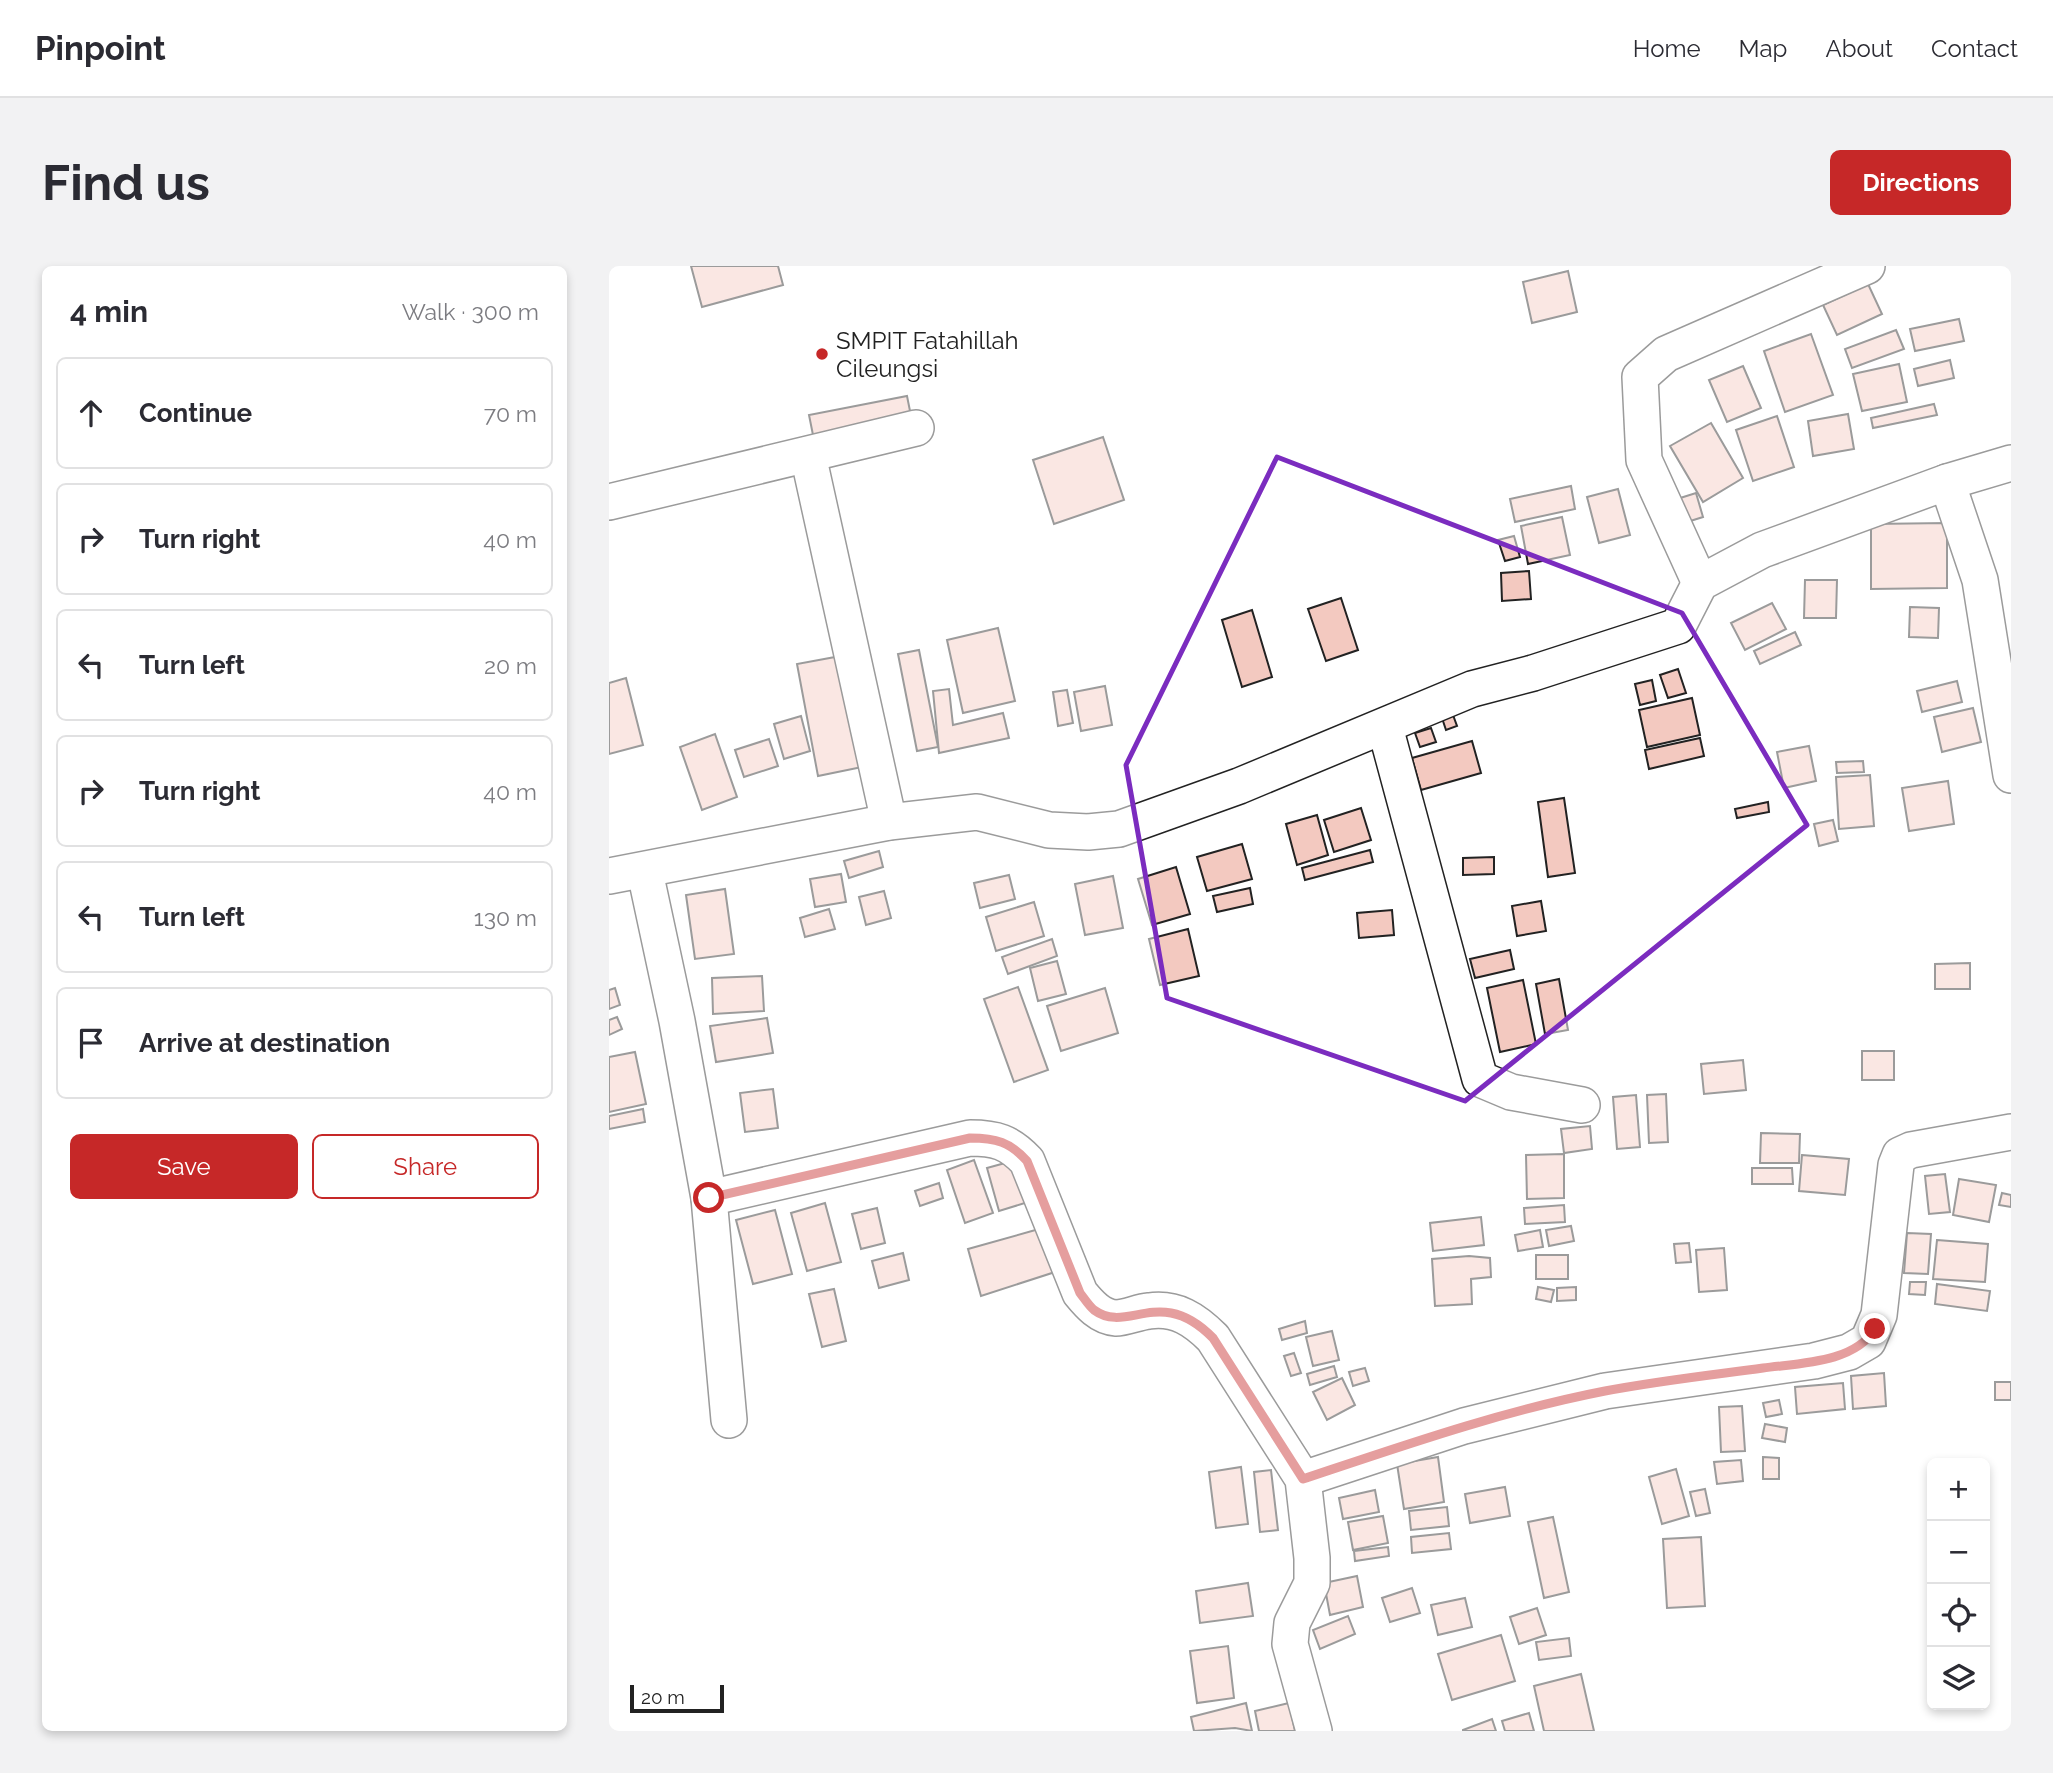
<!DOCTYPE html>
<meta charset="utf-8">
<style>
:root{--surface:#fff;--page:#f2f2f3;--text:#2b2b33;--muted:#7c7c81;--line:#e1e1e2;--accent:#c62828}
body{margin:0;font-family:Raleway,sans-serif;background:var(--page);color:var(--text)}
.controls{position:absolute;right:21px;bottom:21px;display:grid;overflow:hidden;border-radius:10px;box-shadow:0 4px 10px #0003}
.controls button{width:63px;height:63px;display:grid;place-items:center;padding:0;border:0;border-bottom:2px solid var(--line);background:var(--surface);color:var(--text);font:35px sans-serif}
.scale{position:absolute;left:21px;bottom:18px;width:94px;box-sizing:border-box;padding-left:7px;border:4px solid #222;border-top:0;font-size:19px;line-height:24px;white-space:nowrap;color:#222;-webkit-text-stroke:5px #fff;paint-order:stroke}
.stop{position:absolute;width:21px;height:21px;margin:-16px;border:5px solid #c62828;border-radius:50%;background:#fff}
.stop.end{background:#c62828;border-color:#fff;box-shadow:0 2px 7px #0008}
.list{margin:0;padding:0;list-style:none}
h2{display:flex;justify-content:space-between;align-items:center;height:91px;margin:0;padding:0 28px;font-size:30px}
h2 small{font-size:23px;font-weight:400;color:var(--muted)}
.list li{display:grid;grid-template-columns:46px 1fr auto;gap:21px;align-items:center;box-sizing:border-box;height:112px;margin:0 14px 14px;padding:0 14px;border:2px solid var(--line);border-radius:10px}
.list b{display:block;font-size:26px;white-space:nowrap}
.list em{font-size:23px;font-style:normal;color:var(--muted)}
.actions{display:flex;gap:14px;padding:21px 28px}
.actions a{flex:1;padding:16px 0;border:2px solid var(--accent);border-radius:10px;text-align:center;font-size:24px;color:var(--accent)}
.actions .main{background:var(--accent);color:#fff}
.icon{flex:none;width:38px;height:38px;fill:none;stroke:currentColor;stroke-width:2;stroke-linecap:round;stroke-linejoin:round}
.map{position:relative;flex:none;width:1402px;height:1465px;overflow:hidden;border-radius:10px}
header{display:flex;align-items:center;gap:42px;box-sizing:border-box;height:98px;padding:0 35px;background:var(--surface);border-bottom:2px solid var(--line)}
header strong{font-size:33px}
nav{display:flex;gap:38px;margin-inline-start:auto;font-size:24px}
.intro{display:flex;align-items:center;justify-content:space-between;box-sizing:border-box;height:168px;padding:0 42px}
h1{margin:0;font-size:49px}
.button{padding:18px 32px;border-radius:10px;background:var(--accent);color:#fff;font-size:24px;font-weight:700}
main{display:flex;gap:42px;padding:0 42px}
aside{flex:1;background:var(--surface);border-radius:10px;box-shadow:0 4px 10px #0003}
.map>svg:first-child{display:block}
</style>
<header>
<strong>Pinpoint</strong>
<nav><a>Home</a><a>Map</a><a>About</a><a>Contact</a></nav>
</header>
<div class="intro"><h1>Find us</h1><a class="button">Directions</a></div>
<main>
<aside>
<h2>4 min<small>Walk · 300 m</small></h2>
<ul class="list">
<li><svg class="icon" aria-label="ahead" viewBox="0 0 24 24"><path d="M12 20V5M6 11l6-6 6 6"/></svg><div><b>Continue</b></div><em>70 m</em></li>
<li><svg class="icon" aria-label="right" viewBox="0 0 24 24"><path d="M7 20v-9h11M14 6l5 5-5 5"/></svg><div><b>Turn right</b></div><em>40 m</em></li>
<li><svg class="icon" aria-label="left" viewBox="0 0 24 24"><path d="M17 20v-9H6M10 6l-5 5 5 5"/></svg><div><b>Turn left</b></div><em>20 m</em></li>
<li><svg class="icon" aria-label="right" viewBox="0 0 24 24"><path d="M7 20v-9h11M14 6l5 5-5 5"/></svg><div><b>Turn right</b></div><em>40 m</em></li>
<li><svg class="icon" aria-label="left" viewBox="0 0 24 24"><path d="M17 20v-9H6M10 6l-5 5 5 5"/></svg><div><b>Turn left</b></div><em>130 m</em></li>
<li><svg class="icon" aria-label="arrive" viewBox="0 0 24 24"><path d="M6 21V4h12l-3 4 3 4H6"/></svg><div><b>Arrive at destination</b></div></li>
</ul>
<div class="actions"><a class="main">Save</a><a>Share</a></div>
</aside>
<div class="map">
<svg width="1402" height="1465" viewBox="0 0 1402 1465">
<rect width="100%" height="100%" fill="#fff"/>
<g fill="#f3c9c0" stroke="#222" stroke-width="2">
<path d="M82 0H169L174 19 93 41Z"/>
<path d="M959 5 968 46 923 57 914 16Z"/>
<path d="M1259 18 1273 48 1228 69 1214 39Z"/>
<path d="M1350 53 1355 75 1306 85 1301 63Z"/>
<path d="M1287 64 1295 83 1243 102 1236 83Z"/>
<path d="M1202 68 1224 129 1176 146 1155 85Z"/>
<path d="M1341 94 1345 112 1309 120 1305 103Z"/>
<path d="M1290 98 1298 136 1253 145 1244 108Z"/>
<path d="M1134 100 1152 142 1118 156 1100 114Z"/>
<path d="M298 130 304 160 206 179 200 149Z"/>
<path d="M1325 138 1328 149 1264 162 1262 152Z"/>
<path d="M1239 148 1245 183 1204 190 1199 155Z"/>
<path d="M1168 150 1185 201 1144 215 1127 164Z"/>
<path d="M1102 157 1134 212 1094 236 1061 180Z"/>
<path d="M494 171 515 234 445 258 424 194Z"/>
<path d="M962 220 966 243 906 256 901 233Z"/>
<path d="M1009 223 1021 269 990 277 978 231Z"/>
<path d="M1087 227 1094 251 1075 257 1068 233Z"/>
<path d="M953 251 961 289 919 298 912 260Z"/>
<path d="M1338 257V322L1262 323V258Z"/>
<path d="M905 270 911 291 896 295 889 274Z"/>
<path d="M920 305 922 333 893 335 892 307Z"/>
<path d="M1196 314H1228L1227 352H1195Z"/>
<path d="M732 332 749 384 717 395 699 343Z"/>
<path d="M1163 337 1177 363 1136 384 1122 357Z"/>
<path d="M1301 341 1330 342 1329 372 1300 371Z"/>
<path d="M643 344 663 411 633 421 613 354Z"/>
<path d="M389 362 406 435 354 447 338 374Z"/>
<path d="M1186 366 1192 379 1151 398 1145 385Z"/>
<path d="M310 384 329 481 308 485 289 388Z"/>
<path d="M237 389 258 500 209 510 188 398Z"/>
<path d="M1069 403 1077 427 1059 432 1051 409Z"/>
<path d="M17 412 34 479 0 488V417Z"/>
<path d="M1043 414 1047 435 1031 439 1026 418Z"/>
<path d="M1348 415 1353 436 1313 446 1308 425Z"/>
<path d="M496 420 503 459 472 465 465 426Z"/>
<path d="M340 423 344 459 394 447 400 472 330 487 324 425Z"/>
<path d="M458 424 464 457 449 460 444 426Z"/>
<path d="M1083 432 1091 469 1038 481 1030 444Z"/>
<path d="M1364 442 1372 476 1333 486 1325 451Z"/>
<path d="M844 449 848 460 837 464 833 452Z"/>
<path d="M192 450 201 485 175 493 165 458Z"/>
<path d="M822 462 827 476 811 481 806 467Z"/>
<path d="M106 468 128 531 93 544 71 481Z"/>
<path d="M1091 472 1095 490 1040 503 1036 484Z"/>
<path d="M160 473 169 500 135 511 126 484Z"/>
<path d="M863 475 872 507 812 524 803 492Z"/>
<path d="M1200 480 1207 515 1175 522 1168 486Z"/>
<path d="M1254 495 1255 506 1228 507 1227 496Z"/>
<path d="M1261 509 1265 560 1230 563 1227 511Z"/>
<path d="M1339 515 1345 558 1300 565 1293 522Z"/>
<path d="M955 532 966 607 939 611 929 536Z"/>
<path d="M1159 536 1160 546 1128 552 1126 543Z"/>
<path d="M752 542 762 574 725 586 715 554Z"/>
<path d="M708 549 719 589 688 599 677 558Z"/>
<path d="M1224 554 1229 575 1210 580 1205 558Z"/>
<path d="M633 578 643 613 598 625 588 591Z"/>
<path d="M761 584 764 596 696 614 693 602Z"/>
<path d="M270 585 274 601 240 612 235 595Z"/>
<path d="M885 591V608L854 609V592Z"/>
<path d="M567 601 581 648 543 659 529 613Z"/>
<path d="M232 608 237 636 206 641 201 613Z"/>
<path d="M400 609 406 633 371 642 365 617Z"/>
<path d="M504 610 514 662 476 669 466 618Z"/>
<path d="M641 622 644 638 608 646 604 630Z"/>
<path d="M116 623 125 688 86 693 77 629Z"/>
<path d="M275 625 282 652 257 659 250 631Z"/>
<path d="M932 635 937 665 908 670 903 640Z"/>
<path d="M425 636 435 670 387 685 377 651Z"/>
<path d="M220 643 226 663 196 671 191 652Z"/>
<path d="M783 644 785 669 750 672 748 647Z"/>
<path d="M579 663 590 710 551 719 540 673Z"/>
<path d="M443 673 448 690 399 708 393 691Z"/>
<path d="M901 684 905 703 866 712 861 693Z"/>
<path d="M448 695 457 728 429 735 421 702Z"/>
<path d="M1361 697V723H1326V698Z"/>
<path d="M153 710 155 745 104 748 103 712Z"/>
<path d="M950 713 959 764 936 768 927 718Z"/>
<path d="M914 714 927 778 891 786 878 722Z"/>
<path d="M409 721 439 804 405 816 375 733Z"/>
<path d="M6 722 11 739 0 743V724Z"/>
<path d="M496 722 509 767 452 785 438 740Z"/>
<path d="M8 751 13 763 0 769V754Z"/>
<path d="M158 752 164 787 107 796 101 760Z"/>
<rect x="1253" y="785" width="32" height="29"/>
<path d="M26 786 37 838 0 846V791Z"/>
<path d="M1134 794 1137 824 1095 828 1092 798Z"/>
<path d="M164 823 169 862 136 866 131 827Z"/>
<path d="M1057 828 1059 876 1040 877 1038 829Z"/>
<path d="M1027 829 1031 881 1008 883 1004 831Z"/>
<path d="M34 843 36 856 0 863V850Z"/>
<path d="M981 860 983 883 955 887 952 863Z"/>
<path d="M1152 867 1191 868 1190 897H1151Z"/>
<path d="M955 888V932L918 933 917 889Z"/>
<path d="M1193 889 1240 893 1236 929 1190 925Z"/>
<path d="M365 894 384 947 356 957 338 904Z"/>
<path d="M407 894 419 936 390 945 378 902Z"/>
<path d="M1143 902H1183L1184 918H1143Z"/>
<path d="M1336 908 1341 946 1320 948 1316 910Z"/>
<path d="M1350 913 1387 919 1380 956 1344 949Z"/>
<path d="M330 917 334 932 311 940 306 925Z"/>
<path d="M1393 927 1402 929V941L1390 939Z"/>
<path d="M216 937 232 996 198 1005 182 947Z"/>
<path d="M955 939 956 956 916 958 915 942Z"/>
<path d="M268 942 276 977 252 983 243 948Z"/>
<path d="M166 944 183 1008 144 1018 127 954Z"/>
<path d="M872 951 875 979 824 985 821 957Z"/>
<path d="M962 960 965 975 940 980 937 964Z"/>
<path d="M430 963 446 1006 372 1030 359 983Z"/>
<path d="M931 964 934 981 909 985 906 969Z"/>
<path d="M1298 967 1322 968 1319 1008 1295 1007Z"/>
<path d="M1328 974 1379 978 1376 1016 1324 1013Z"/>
<path d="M1080 977 1082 996 1067 997 1065 978Z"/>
<path d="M1115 982 1118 1024 1090 1026 1087 984Z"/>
<path d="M294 987 300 1014 270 1022 263 995Z"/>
<rect x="927" y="989" width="32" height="24"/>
<path d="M860 990 881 992 882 1011 862 1013 863 1038 826 1040 823 993Z"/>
<path d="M1301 1016H1317L1316 1029 1300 1028Z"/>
<path d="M1328 1018 1381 1025 1378 1045 1326 1038Z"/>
<path d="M929 1021 945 1024 942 1036 927 1033Z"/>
<path d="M967 1021V1034L948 1035V1022Z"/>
<path d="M225 1023 237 1075 213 1081 200 1028Z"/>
<path d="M696 1055 698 1067 673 1074 670 1063Z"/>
<path d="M723 1065 730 1094 704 1100 697 1071Z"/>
<path d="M685 1087 692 1107 682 1110 675 1090Z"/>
<path d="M725 1100 728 1111 701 1119 698 1108Z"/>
<path d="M756 1102 760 1115 744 1120 740 1106Z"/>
<path d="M1275 1107 1277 1140 1244 1143 1242 1110Z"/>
<path d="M733 1112 746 1139 718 1154 704 1126Z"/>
<rect x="1386" y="1116" width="16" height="18"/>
<path d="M1234 1117 1236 1143 1188 1148 1186 1121Z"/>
<path d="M1170 1134 1173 1148 1157 1151 1154 1137Z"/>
<path d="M1133 1140 1136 1185 1112 1186 1110 1141Z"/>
<path d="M1156 1158 1178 1162 1176 1176 1153 1172Z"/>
<path d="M829 1191 835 1236 795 1243 788 1198Z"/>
<path d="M1154 1191 1170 1192V1213H1154Z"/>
<path d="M1132 1194 1134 1215 1108 1218 1105 1196Z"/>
<path d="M632 1201 639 1258 607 1262 600 1206Z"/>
<path d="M1067 1203 1080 1250 1053 1258 1040 1211Z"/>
<path d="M662 1204 669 1264 651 1266 645 1206Z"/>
<path d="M896 1221 901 1250 861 1257 856 1228Z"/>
<path d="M1096 1223 1101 1247 1087 1250 1081 1226Z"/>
<path d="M766 1224 770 1246 734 1253 730 1232Z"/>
<path d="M838 1241 840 1260 802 1264 800 1245Z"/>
<path d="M774 1250 779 1277 744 1284 739 1256Z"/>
<path d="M944 1251 960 1326 935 1332 919 1256Z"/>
<path d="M840 1267 842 1283 803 1287 802 1271Z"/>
<path d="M1092 1271 1096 1340 1058 1342 1054 1273Z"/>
<path d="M779 1281 780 1290 746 1295 745 1285Z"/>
<path d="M748 1310 754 1341 721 1349 715 1317Z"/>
<path d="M639 1317 644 1350 591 1357 587 1325Z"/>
<path d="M803 1322 811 1347 781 1356 773 1332Z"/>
<path d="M856 1332 863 1361 829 1369 822 1339Z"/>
<path d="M928 1342 937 1369 910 1378 901 1351Z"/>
<path d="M739 1350 746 1368 711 1383 704 1364Z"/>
<path d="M892 1369 906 1415 843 1434 829 1388Z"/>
<path d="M960 1372 962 1390 930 1394 927 1376Z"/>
<path d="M619 1380 625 1432 588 1437 581 1385Z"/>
<path d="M972 1408 985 1465H935L925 1420Z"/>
<path d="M637 1437 643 1465 626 1462 585 1465 582 1451Z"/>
<path d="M680 1437 686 1465H650L646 1445Z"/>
<path d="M920 1447 925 1465H896L893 1455Z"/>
<path d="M883 1453 887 1465H854V1464Z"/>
</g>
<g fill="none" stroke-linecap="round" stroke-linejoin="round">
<defs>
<g id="minor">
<path d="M199 189 280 556"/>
<path d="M1338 216 1371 314 1402 509"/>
<path d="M0 236 307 162"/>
<path d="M1091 317 1035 194 1031 111 1057 88 1258 0"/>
<path d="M776 461 871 813 902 826 973 839"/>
<path d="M36 606 68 755 100 932 361 872C387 872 400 876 418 895L471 1027C480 1038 491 1051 507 1052 517 1052 529 1046 540 1045 567 1041 586 1054 604 1072L694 1213 703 1292V1317L683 1357 681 1378 705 1465"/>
<path d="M0 610 280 556 368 546 440 564 479 566 510 563 630 520 863 423 924 407 1069 360 1091 317 1153 284 1338 216 1402 197"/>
<path d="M100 932 120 1154"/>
<path d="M694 1213 855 1160 996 1125 1205 1095 1240 1086 1259 1075 1270 1049 1287 899 1291 889 1302 884 1402 866"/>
</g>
</defs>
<use href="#minor" stroke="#222" stroke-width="38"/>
<use href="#minor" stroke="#fff" stroke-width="35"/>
</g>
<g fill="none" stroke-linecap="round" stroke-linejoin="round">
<path stroke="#c62828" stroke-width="9" d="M100 932 361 872C387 872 401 876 418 895L471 1027C475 1032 480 1040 485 1044 519 1069 551 1018 604 1072L694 1213C793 1180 893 1145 996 1125 1048 1115 1102 1109 1154 1102 1191 1097 1245 1097 1266 1063"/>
</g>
<path d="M0 0H1402V1465H0ZM668 191 1073 347 1198 559 856 835 558 732 517 499Z" fill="#fff" fill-opacity=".55" fill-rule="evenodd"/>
<path fill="none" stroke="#7b2cbf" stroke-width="5" stroke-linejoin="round" d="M668 191 1073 347 1198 559 856 835 558 732 517 499Z"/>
<circle fill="#c62828" stroke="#fff" stroke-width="2.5" cx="213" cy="88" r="7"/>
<g text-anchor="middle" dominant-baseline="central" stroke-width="5" stroke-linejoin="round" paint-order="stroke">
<g font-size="24" fill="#222" stroke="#fff" text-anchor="start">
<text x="227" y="74">SMPIT Fatahillah<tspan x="227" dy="28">Cileungsi</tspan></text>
</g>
</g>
</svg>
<div class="controls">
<button>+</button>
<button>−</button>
<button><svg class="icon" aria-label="locate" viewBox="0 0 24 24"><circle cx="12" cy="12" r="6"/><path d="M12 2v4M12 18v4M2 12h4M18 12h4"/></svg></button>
<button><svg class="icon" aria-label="layers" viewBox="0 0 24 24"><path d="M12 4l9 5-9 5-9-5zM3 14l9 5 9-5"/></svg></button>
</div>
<div class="scale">20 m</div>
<div class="stop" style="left:100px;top:932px"></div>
<div class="stop end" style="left:1266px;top:1063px"></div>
</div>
</main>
